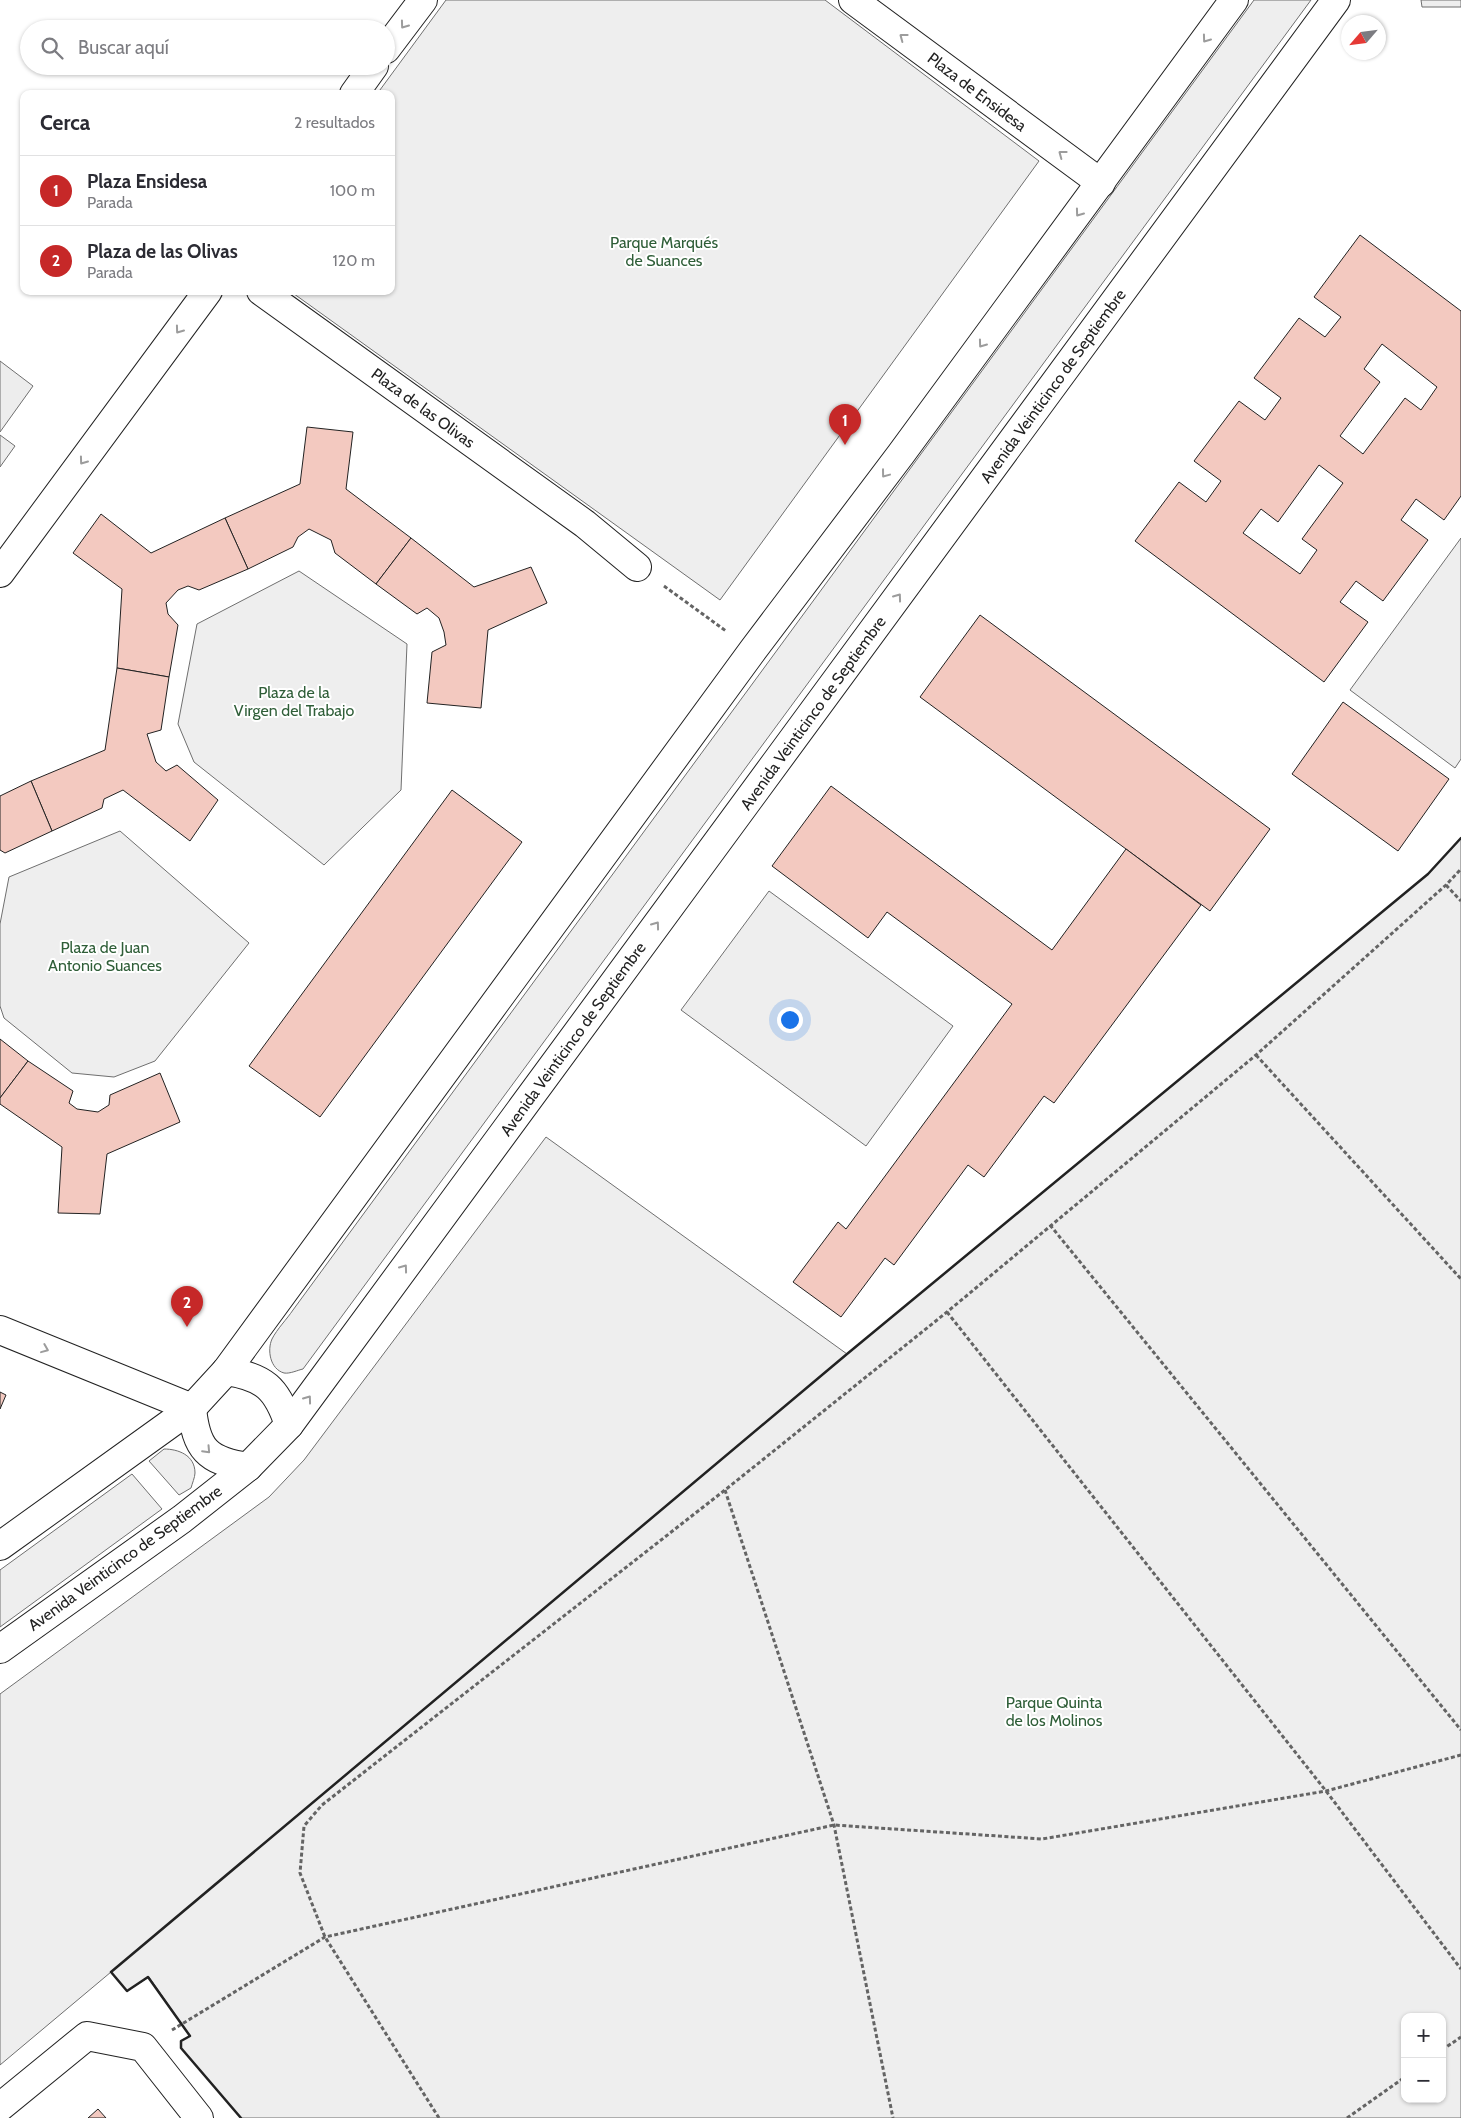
<!DOCTYPE html>
<html lang="es">
<meta charset="utf-8">
<style>
:root{--surface:#fff;--page:#f2f2f3;--text:#2b2b33;--muted:#7c7c81;--line:#e1e1e2;--accent:#c62828}
body{margin:0;font-family:Cabin,sans-serif;background:var(--page);color:var(--text)}
.controls{position:absolute;right:15px;bottom:15px;display:grid;overflow:hidden;border-radius:10px;box-shadow:0 1px 4px #0004}
.controls button{width:45px;height:45px;display:grid;place-items:center;padding:0;border:0;border-bottom:1px solid var(--line);background:var(--surface);color:var(--text);font:25px sans-serif}
.compass{position:absolute;left:1341px;top:15px;width:45px;height:45px;border-radius:50%;background:var(--surface);box-shadow:0 1px 4px #0004;rotate:242deg}
.you{position:absolute;left:789px;top:1019px;width:18px;height:18px;margin:-12px;border:4px solid #fff;border-radius:50%;background:#1a73e8;box-shadow:0 0 0 8px #1a73e833}
.badge{display:grid;place-items:center;width:32px;height:32px;border-radius:50%;background:var(--accent);color:#fff;font-size:16px;font-weight:700}
.pin{position:absolute;translate:-50% -41px;filter:drop-shadow(0 1px 2px #0008)}
.pin::after{content:'';position:absolute;top:26px;width:18px;height:15px;background:inherit;clip-path:polygon(0 0,100% 0,50% 100%)}
.list{margin:0;padding:0;list-style:none}
h2{display:flex;justify-content:space-between;align-items:center;height:65px;margin:0;padding:0 20px;font-size:21px}
h2 small{font-size:16px;font-weight:400;color:var(--muted)}
.list li{display:grid;grid-template-columns:32px 1fr auto;gap:15px;align-items:center;box-sizing:border-box;height:70px;padding:0 20px;border-top:1px solid var(--line)}
.list b{display:block;font-size:19px;white-space:nowrap}
.list p{margin:0;font-size:16px;white-space:nowrap;color:var(--muted)}
.list em{font-size:16px;font-style:normal;color:var(--muted)}
.icon{flex:none;width:28px;height:28px;fill:none;stroke:currentColor;stroke-width:2;stroke-linecap:round;stroke-linejoin:round}
.map{position:relative;flex:none;width:1461px;height:2118px;overflow:hidden}
.search{position:absolute;background:var(--surface);box-shadow:0 1px 4px #0004;left:20px;top:20px;width:375px;height:55px;display:flex;align-items:center;gap:12px;box-sizing:border-box;padding:0 18px;border-radius:28px;color:var(--muted);font-size:19px}
.panel{position:absolute;background:var(--surface);box-shadow:0 1px 4px #0004;left:20px;top:90px;width:375px;height:205px;border-radius:10px}
.map>svg:first-child{display:block}
</style>
<div class="map">
<svg width="1461" height="2118" viewBox="0 0 1461 2118">
<rect width="100%" height="100%" fill="#fff"/>
<g fill="#eee" stroke="#6f6f6f" fill-rule="evenodd">
<path d="M446 0H825L1039 161 720 600 290 291H391V94H377Z"/>
<path d="M1254 0H1311L303 1369C298 1370 290 1374 284 1373 270 1369 267 1350 272 1339 277 1329 287 1319 293 1310Z"/>
<path d="M1421 0H1461V7H1422Z"/>
<path d="M1461 538V759L1455 768 1350 690Z"/>
<path d="M299 571 407 644 401 790 324 865 194 762 178 724 197 624Z"/>
<path d="M120 831 249 943 155 1061 114 1077 72 1073 4 1018 0 1006V924L9 877Z"/>
<path d="M1461 838V2118H241L181 2048V2041L190 2036 149 1977 127 1991 111 1972 0 2065V1694L269 1497 304 1460 546 1137 847 1354 1428 874ZM1405 2017H1442V2099H1405Z"/>
<path d="M769 891 953 1026 866 1146 681 1010Z"/>
<path d="M164 1449C178 1449 195 1455 195 1473 195 1477 192 1484 191 1488L179 1495 149 1461Z"/>
<path d="M132 1474 162 1509 0 1627V1570Z"/>
</g>
<g fill="#ededed" stroke="#6f6f6f">
<path d="M0 361 33 386 0 432Z"/>
<path d="M0 435 15 446 0 467Z"/>
</g>
<g fill="#f3c9c0" stroke="#222" fill-rule="evenodd">
<path d="M1360 235 1461 311V496L1444 520 1416 499 1401 520 1428 540 1383 601 1356 581 1340 602 1368 622 1324 682 1135 541 1179 482 1206 502 1221 481 1194 461 1239 401 1265 420 1281 398 1254 378 1299 318 1325 337 1341 317 1314 297ZM1382 344 1437 387 1421 410 1405 398 1363 454 1340 436 1380 382 1364 369ZM1319 465 1343 483 1302 539 1317 550 1300 574 1243 533 1261 509 1278 522Z"/>
<path d="M307 427 353 432 346 489 411 538 376 584 335 553 331 540 309 529 298 537 293 547 248 569 225 518 300 484Z"/>
<path d="M101 514 151 553 225 518 248 569 199 590 188 586 178 590 166 603 168 614 178 625 169 677 117 668 122 589 73 553Z"/>
<path d="M411 538 474 587 531 567 547 603 488 630 481 708 427 703 432 652 446 645 444 632 439 618 427 608 417 614 376 584Z"/>
<path d="M980 615 1270 829 1210 911 920 697Z"/>
<path d="M117 668 169 677 161 730 147 734 156 762 166 771 177 765 218 800 190 841 123 790 104 799 102 808 52 831 31 781 105 750Z"/>
<path d="M1343 702 1449 779 1398 851 1292 774Z"/>
<path d="M31 781 52 831 5 853 0 850V796Z"/>
<path d="M831 786 1052 950 1126 849 1201 905 1054 1103 1044 1096 984 1177 968 1165 894 1265 885 1258 841 1317 793 1282 838 1222 846 1229 1012 1004 887 912 868 938 772 866Z"/>
<path d="M452 790 522 842 320 1117 249 1066Z"/>
<path d="M0 1039 28 1061 0 1098Z"/>
<path d="M28 1061 73 1091 69 1103 77 1109 98 1112 109 1105 110 1095 160 1073 180 1122 107 1154 100 1214 58 1213 62 1147 0 1104V1098Z"/>
<path d="M0 1392 6 1395 0 1409Z"/>
<path d="M98 2109 106 2118H88Z"/>
</g>
<g fill="none" stroke-linecap="round" stroke-linejoin="round">
<defs>
<g id="street">
<path d="M853 0 1101 183"/>
<path d="M386 49 423 0"/>
<path d="M354 94 374 66"/>
<path d="M261 291 585 524 637 567"/>
<path d="M0 573 208 291"/>
<path d="M0 1330 192 1408"/>
<path d="M0 2107 87 2036 143 2047 199 2118"/>
</g>
<g id="secondary">
<path d="M226 1371C264 1377 277 1388 289 1425"/>
<path d="M192 1408C196 1449 207 1461 248 1467"/>
<path d="M0 1546 192 1408 226 1371 753 650 901 454 1234 0"/>
<path d="M0 1649 182 1519 248 1467 289 1425 1336 0"/>
</g>
</defs>
<use href="#street" stroke="#222" stroke-width="30"/>
<use href="#secondary" stroke="#222" stroke-width="30"/>
<g stroke="#646464" stroke-width="3" stroke-dasharray="4 2.5" stroke-linecap="butt">
<path d="M664 586 726 631"/>
<path d="M1446 885 1461 901"/>
<path d="M1256 1055 1461 1279"/>
<path d="M1050 1225 1461 1730"/>
<path d="M947 1312 1326 1791 1461 1969"/>
<path d="M725 1490 834 1825 893 2118"/>
<path d="M172 2030 325 1937 834 1825 1042 1839 1326 1791 1461 1755"/>
<path d="M1442 2050 1461 2037"/>
<path d="M439 2118 325 1937 300 1873 304 1826 322 1805 725 1490 947 1312 1256 1055 1446 885 1461 869"/>
<path d="M1347 2118 1405 2077"/>
</g>
<use href="#street" stroke="#fff" stroke-width="28"/>
<use href="#secondary" stroke="#fff" stroke-width="28"/>
<path stroke="#222" stroke-width="2.5" d="M241 2118 181 2048V2041L190 2036 148 1977 127 1991 111 1972 847 1354 1428 874 1461 838"/>
</g>
<defs><path id="oneway-chevron" d="M-2-3.5L2.5 0L-2 3.5" fill="none" stroke-width="1.6" stroke-linecap="round" stroke-linejoin="round" transform="scale(1.25)"/></defs>
<g stroke="#9c9c9c">
<use href="#oneway-chevron" transform="translate(404 25) rotate(126)"/>
<use href="#oneway-chevron" transform="translate(903 37) rotate(-143)"/>
<use href="#oneway-chevron" transform="translate(1206 39) rotate(126)"/>
<use href="#oneway-chevron" transform="translate(1062 154) rotate(-143)"/>
<use href="#oneway-chevron" transform="translate(1079 213) rotate(126)"/>
<use href="#oneway-chevron" transform="translate(179 330) rotate(126)"/>
<use href="#oneway-chevron" transform="translate(982 344) rotate(126)"/>
<use href="#oneway-chevron" transform="translate(83 461) rotate(126)"/>
<use href="#oneway-chevron" transform="translate(885 474) rotate(127)"/>
<use href="#oneway-chevron" transform="translate(898 597) rotate(-54)"/>
<use href="#oneway-chevron" transform="translate(656 925) rotate(-54)"/>
<use href="#oneway-chevron" transform="translate(404 1268) rotate(-54)"/>
<use href="#oneway-chevron" transform="translate(45 1349) rotate(22)"/>
<use href="#oneway-chevron" transform="translate(308 1399) rotate(-54)"/>
<use href="#oneway-chevron" transform="translate(207 1450) rotate(47)"/>
</g>
<g text-anchor="middle" dominant-baseline="central" stroke-width="4" stroke-linejoin="round" paint-order="stroke">
<g font-size="16" fill="#222" stroke="#fff">
<text transform="translate(977 92) rotate(37)">Plaza de Ensidesa</text>
<text transform="translate(1053 386) rotate(-54)">Avenida Veinticinco de Septiembre</text>
<text transform="translate(423 408) rotate(36)">Plaza de las Olivas</text>
<text transform="translate(813 713) rotate(-54)">Avenida Veinticinco de Septiembre</text>
<text transform="translate(573 1039) rotate(-54)">Avenida Veinticinco de Septiembre</text>
<text transform="translate(125 1558) rotate(-36)">Avenida Veinticinco de Septiembre</text>
</g>
<g font-size="16" fill="#2f5e38" stroke="#fff">
<text x="664" y="242">Parque Marqués<tspan x="664" dy="18">de Suances</tspan></text>
<text x="294" y="692">Plaza de la<tspan x="294" dy="18">Virgen del Trabajo</tspan></text>
<text x="105" y="947">Plaza de Juan<tspan x="105" dy="18">Antonio Suances</tspan></text>
<text x="1054" y="1702">Parque Quinta<tspan x="1054" dy="18">de los Molinos</tspan></text>
</g>
</g>
</svg>
<div class="controls">
<button>+</button>
<button>−</button>
</div>
<svg class="compass" viewBox="-18 -18 36 36"><path d="M0-13l5 13h-10z" fill="#e53935"/><path d="M0 13l5-13h-10z" fill="#7c7c81"/></svg>
<div class="you"></div>
<div class="pin badge" style="left:845px;top:445px">1</div>
<div class="pin badge" style="left:187px;top:1327px">2</div>
<div class="search"><svg class="icon" aria-label="search" viewBox="0 0 24 24"><circle cx="10" cy="10" r="6"/><path d="M15 15l6 6"/></svg>Buscar aquí</div>
<section class="panel">
<h2>Cerca<small>2 resultados</small></h2>
<ul class="list">
<li><span class="badge">1</span><div><b>Plaza Ensidesa</b><p>Parada</p></div><em>100 m</em></li>
<li><span class="badge">2</span><div><b>Plaza de las Olivas</b><p>Parada</p></div><em>120 m</em></li>
</ul>
</section>
</div>
